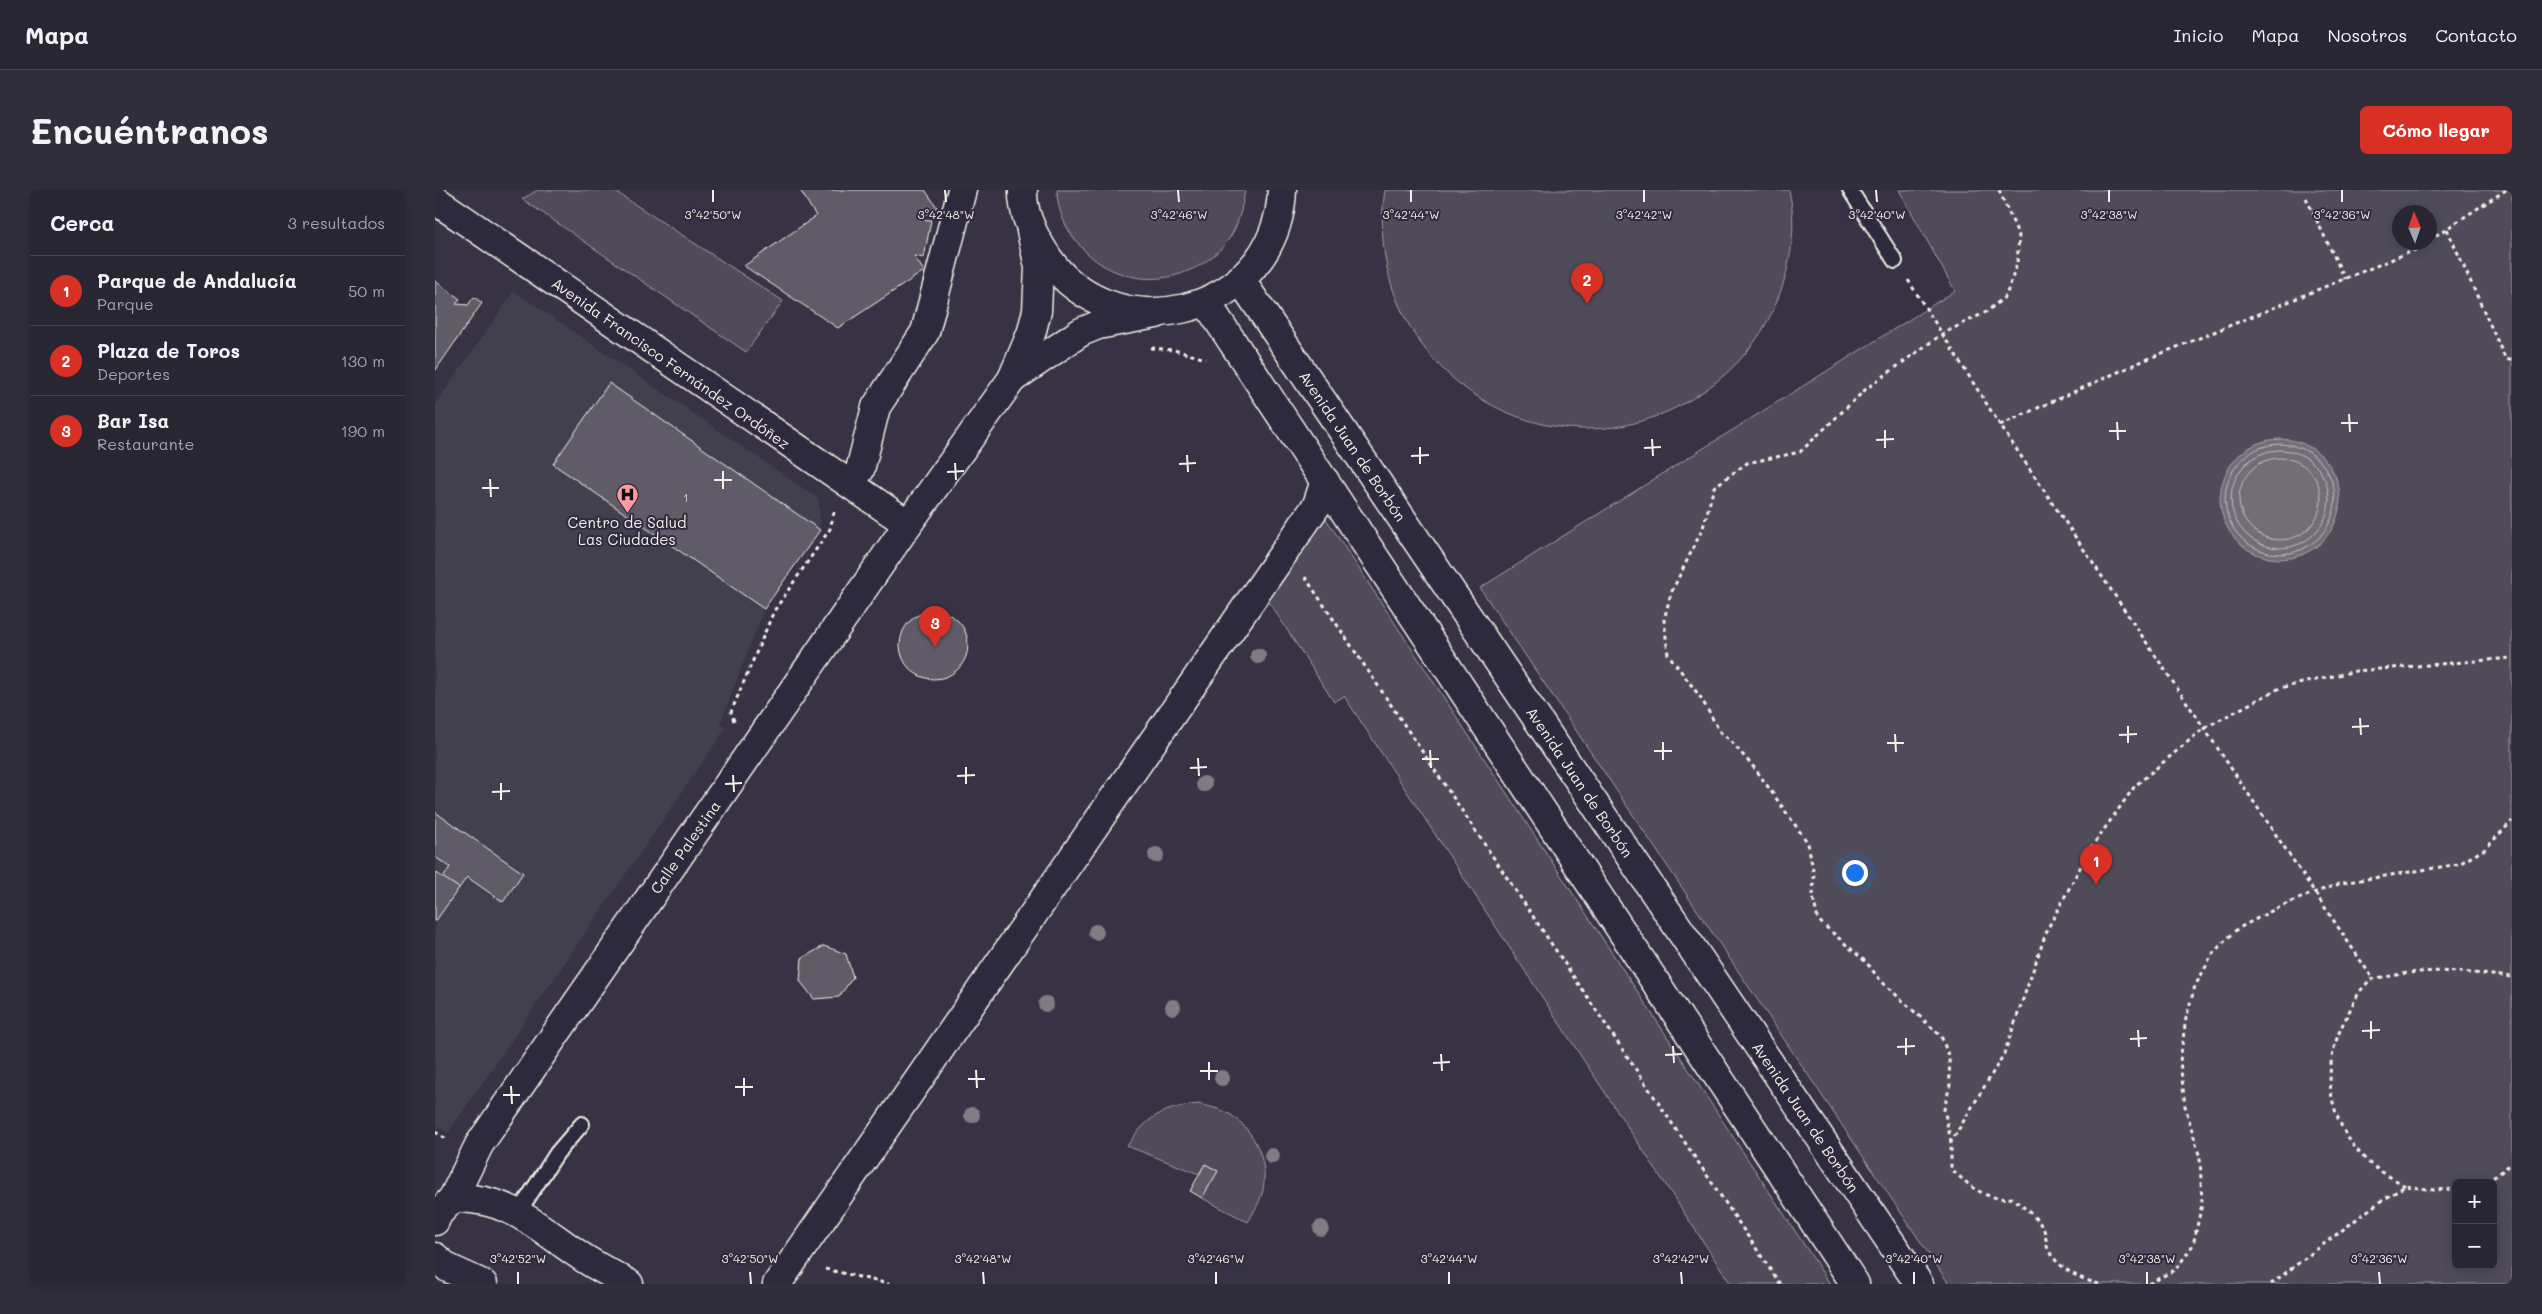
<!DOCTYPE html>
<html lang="es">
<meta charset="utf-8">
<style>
:root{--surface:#292633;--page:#312e3b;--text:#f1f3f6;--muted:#a5a5ac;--line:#45434e;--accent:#d93025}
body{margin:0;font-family:Mali,sans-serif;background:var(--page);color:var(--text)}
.controls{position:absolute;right:15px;bottom:15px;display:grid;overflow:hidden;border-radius:8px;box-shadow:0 2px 12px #0003}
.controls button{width:45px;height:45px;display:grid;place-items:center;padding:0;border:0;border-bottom:1px solid var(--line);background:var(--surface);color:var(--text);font:25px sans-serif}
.compass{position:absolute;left:1957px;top:15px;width:45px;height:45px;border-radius:50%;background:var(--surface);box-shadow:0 2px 12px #0003;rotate:358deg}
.you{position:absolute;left:1419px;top:682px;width:18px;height:18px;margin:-12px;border:4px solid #fff;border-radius:50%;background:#1a73e8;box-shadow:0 0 0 8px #1a73e833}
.badge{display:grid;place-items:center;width:32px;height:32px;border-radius:50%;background:var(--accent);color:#fff;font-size:16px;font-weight:700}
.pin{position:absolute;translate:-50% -41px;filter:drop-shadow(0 1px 2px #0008)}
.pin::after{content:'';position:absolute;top:26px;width:18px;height:15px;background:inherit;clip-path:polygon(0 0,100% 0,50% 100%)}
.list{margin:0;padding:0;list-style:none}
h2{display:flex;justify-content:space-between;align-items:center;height:65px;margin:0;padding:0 20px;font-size:21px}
h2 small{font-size:16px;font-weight:400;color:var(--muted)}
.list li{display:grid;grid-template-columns:32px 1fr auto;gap:15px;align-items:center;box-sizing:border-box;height:70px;padding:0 20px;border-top:1px solid var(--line)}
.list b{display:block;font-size:19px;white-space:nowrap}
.list p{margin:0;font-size:16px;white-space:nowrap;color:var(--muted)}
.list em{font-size:16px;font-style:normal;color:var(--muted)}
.map{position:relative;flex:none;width:2077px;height:1094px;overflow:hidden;border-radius:8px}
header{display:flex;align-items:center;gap:30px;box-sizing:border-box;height:70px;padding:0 25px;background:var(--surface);border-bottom:1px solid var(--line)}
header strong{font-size:24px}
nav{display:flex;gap:28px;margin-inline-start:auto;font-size:18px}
.intro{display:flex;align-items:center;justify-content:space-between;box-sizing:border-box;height:120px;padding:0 30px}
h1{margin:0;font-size:35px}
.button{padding:12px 22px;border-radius:8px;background:var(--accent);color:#fff;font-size:18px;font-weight:700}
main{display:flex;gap:30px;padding:0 30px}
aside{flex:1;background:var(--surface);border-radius:8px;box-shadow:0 2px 12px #0003}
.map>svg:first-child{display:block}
</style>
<header>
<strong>Mapa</strong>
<nav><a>Inicio</a><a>Mapa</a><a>Nosotros</a><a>Contacto</a></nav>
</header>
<div class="intro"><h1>Encuéntranos</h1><a class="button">Cómo llegar</a></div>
<main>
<aside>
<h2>Cerca<small>3 resultados</small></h2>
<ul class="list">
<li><span class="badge">1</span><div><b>Parque de Andalucía</b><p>Parque</p></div><em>50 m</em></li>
<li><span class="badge">2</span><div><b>Plaza de Toros</b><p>Deportes</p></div><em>130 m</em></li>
<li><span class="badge">3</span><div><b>Bar Isa</b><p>Restaurante</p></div><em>190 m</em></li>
</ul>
</aside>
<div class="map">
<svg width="2077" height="1094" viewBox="0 0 2077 1094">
<rect width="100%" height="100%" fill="#373244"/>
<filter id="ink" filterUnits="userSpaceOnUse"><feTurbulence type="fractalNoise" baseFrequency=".02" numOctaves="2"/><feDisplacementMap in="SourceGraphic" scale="10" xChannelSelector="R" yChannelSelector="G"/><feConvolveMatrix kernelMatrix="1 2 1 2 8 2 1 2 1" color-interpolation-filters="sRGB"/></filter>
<g filter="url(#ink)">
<path fill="#433f4e" d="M79 101 384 309 385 340 329 419 285 534 291 538 13 943 0 934V215Z"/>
<g fill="#504b59" stroke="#a29ea0" fill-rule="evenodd">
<path d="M103 0H178L348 111 311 162 87 9Z"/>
<path d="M622 0H810C807 19 803 38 791 53 752 100 680 101 642 52 630 38 622 19 622 0Z"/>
<path d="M950 0H1354C1363 39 1355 82 1339 118 1325 150 1301 178 1273 198 1123 308 922 181 950 0Z"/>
<path d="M1464 0H2077V1094H1514L1045 398 1520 101ZM1964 22H1994V52H1964ZM2021 993H2058V1075H2021Z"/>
<path d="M882 315 1395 1094H1296L909 506 899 512 825 398Z"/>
<path d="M763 914C770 916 778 917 786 920 817 932 836 972 827 1004 824 1014 818 1023 813 1032L767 1008 782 981 770 974 764 984 692 956C712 926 728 918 763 914Z"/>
</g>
<circle fill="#726e77" stroke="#a6a2a4" cx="1845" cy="309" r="60"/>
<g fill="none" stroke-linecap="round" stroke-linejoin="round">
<g stroke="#c0bdbb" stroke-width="1">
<circle cx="1845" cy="309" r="55"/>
<circle cx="1845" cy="309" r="49"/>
<circle cx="1845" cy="309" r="41"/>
</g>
</g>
<g fill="#5f5c67" stroke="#f4f1e8">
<path d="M490 0 502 17 484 29 496 30 489 68 479 66 489 81 403 138 309 76 381 26 365 0Z"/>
<path d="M0 91 25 109 21 114 33 115 39 107 47 113 0 181Z"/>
<path d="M174 193 385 340 329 419 118 274Z"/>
<circle cx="499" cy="455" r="34"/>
<path d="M0 622 88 683 68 712 32 687 24 698 8 688 15 677 0 667Z"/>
<path d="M0 682 24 698 0 732Z"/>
<path d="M389 756 411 764 418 787 404 807 379 809 365 791 367 768Z"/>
<path d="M770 974 783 981 767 1008 755 1001Z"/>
</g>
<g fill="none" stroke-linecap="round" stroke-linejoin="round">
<defs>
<g id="lane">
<path d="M1415 0 1460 71"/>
<path d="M83 1023 122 963 147 934"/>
</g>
<g id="street">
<path d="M0 10 473 334"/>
<path d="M577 189 646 142 663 135 721 124"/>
<path d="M425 280 441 217 490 142 527 0"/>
<path d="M18 1008 44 955 473 334 577 189 596 144 602 121 604 77 596 41"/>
<path d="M342 1094 882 315 890 291"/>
</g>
<g id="secondary">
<path d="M588 0C587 19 596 41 606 57 669 168 842 129 847 0"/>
<path d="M805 89 1484 1094"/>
<path d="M771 112 1420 1094"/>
<path d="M0 1031 3 1024 18 1008C75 1007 102 1037 147 1067 162 1077 179 1085 194 1094"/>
<path d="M0 1067 13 1078 48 1094"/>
</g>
</defs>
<use href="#lane" stroke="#f4f1e8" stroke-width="18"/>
<use href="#street" stroke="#f4f1e8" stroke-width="31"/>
<use href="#secondary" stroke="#f4f1e8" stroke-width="31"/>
<g stroke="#f4f1e8" stroke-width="3" stroke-dasharray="4 4" stroke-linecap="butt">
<path d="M1871 8 1910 89"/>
<path d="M2012 39 2070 168 2077 171"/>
<path d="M1994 50 2071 0"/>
<path d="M1473 90 1565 235 1938 789"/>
<path d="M716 158 739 160 771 169"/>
<path d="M1565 235 1703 173 1980 60 1991 52"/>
<path d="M870 387 1345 1094"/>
<path d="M299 531 296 522 339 421 395 339 399 322"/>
<path d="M0 942 13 950"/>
<path d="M1516 952 1509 919 1515 895 1514 867 1506 846 1445 790 1431 772 1383 730 1378 707 1379 685 1373 653 1321 580 1295 550 1285 542 1266 508 1233 464 1229 430 1236 403 1268 338 1279 297 1312 273 1365 262 1431 199 1507 144 1551 122 1571 106 1582 74 1584 46 1564 0"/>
<path d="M2043 993 2061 986 2077 973"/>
<path d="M1970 996C1958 988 1943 981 1932 971 1891 930 1884 877 1912 826 1918 814 1925 796 1938 789 1943 787 1951 787 1956 786 1997 777 2036 783 2077 787"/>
<path d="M390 1079 454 1094"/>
<path d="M1664 1094C1645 1089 1624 1079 1614 1061 1610 1054 1612 1045 1608 1038 1601 1026 1588 1017 1577 1008 1550 1011 1535 996 1516 979V952L1569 864 1612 740 1655 659 1700 596 1769 538 1845 498 1921 481 2077 468"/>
<path d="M1714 1094 1741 1079 1758 1055 1767 1014 1765 968 1750 916 1745 871 1751 828 1760 796 1779 762 1802 739 1846 716 1878 703 1907 693 2024 674 2050 659 2077 631"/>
<path d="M1836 1094 1939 1016 1970 996 1999 1000 2021 999"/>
</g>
<use href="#lane" stroke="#2f2a3d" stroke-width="14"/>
<use href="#street" stroke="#2f2a3d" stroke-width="28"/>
<use href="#secondary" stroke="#2f2a3d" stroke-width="28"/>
</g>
<g fill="#807b83">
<circle cx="823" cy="466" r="8"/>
<circle cx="769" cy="594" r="8"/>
<circle cx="721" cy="665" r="8"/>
<circle cx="661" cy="742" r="8"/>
<circle cx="611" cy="814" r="8"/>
<circle cx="738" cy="817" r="8"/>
<circle cx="787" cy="888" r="8"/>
<circle cx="537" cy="925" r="8"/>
<circle cx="837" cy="966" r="8"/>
<circle cx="886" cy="1038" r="8"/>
</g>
</g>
<path fill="none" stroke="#f4f1e8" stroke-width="2" d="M278 0V12M510 0 511 12M743 0 744 12M976 0V12M1209 0V12M1441 0 1442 12M1674 0V12M1907 0V12M1914 224 1915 242M1682 232 1683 250M1906 233H1923M1450 240V258M1674 241H1691M1217 249 1218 266M1441 250 1459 249M985 257V274M1209 258 1226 257M752 265 753 282M976 266 994 265M520 273 521 290M744 274 761 273M288 281V299M512 282 529 281M55 289 56 307M279 290H297M47 298H64M1925 528 1926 545M1693 536V553M1917 537 1934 536M1460 544 1461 562M1684 545 1702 544M1228 552V570M1452 553H1469M995 560 996 578M1219 561H1237M763 568 764 586M987 569H1004M531 577V594M755 578 772 577M298 585 299 602M522 586 540 585M66 593V610M290 594 307 593M57 602 75 601M1936 831V849M1703 840 1704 857M1927 841 1945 840M1471 848V865M1695 849 1712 848M1238 856 1239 873M1462 857 1480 856M1006 864 1007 881M1230 865 1247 864M774 872V890M998 873 1015 872M541 880 542 898M765 881H783M309 888V906M533 889H550M76 896 77 914M300 897H318M68 905H85M83 1082V1094M315 1082 316 1094M548 1082 549 1094M781 1082V1094M1014 1082V1094M1246 1082 1247 1094M1479 1082V1094M1712 1082V1094M1944 1082 1945 1094"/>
<defs>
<symbol id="hospital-pin" viewBox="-11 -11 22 30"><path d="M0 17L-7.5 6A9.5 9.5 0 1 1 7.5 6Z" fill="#ff9aa2" stroke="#2f2a3d"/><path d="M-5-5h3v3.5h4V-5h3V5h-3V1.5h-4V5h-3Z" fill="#111"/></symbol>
</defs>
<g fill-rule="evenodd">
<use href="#hospital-pin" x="180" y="292" width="25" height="34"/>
</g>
<g text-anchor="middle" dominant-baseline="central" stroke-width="4" stroke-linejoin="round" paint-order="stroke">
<g font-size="12" fill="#cfccc8">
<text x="251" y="307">1</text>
</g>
<g font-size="15" fill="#f4f1e8" stroke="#2f2a3d">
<text transform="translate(236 173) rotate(35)">Avenida Francisco Fernández Ordóñez</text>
<text transform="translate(918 256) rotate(56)">Avenida Juan de Borbón</text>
<text transform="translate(1145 592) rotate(56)">Avenida Juan de Borbón</text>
<text transform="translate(250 657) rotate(-55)">Calle Palestina</text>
<text transform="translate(1371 927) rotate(56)">Avenida Juan de Borbón</text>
</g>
<g font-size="15" fill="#f4f1e8" stroke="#2f2a3d">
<text x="192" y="332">Centro de Salud<tspan x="192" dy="17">Las Ciudades</tspan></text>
</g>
</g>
<g font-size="12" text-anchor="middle" fill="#f4f1e8" stroke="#2f2a3d" stroke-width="4" stroke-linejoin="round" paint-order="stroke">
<text x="278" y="29">3°42'50"W</text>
<text x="511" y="29">3°42'48"W</text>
<text x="744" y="29">3°42'46"W</text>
<text x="976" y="29">3°42'44"W</text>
<text x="1209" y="29">3°42'42"W</text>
<text x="1442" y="29">3°42'40"W</text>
<text x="1674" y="29">3°42'38"W</text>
<text x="1907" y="29">3°42'36"W</text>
<text x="83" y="1073">3°42'52"W</text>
<text x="315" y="1073">3°42'50"W</text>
<text x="548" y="1073">3°42'48"W</text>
<text x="781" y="1073">3°42'46"W</text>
<text x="1014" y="1073">3°42'44"W</text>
<text x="1246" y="1073">3°42'42"W</text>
<text x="1479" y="1073">3°42'40"W</text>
<text x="1712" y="1073">3°42'38"W</text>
<text x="1944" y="1073">3°42'36"W</text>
</g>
</svg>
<div class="controls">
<button>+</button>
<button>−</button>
</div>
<svg class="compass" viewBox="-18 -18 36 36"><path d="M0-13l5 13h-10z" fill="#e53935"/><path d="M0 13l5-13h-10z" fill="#a5a5ac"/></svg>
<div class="you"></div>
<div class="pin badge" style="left:1661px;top:695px">1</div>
<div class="pin badge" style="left:1152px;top:114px">2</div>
<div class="pin badge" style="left:500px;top:457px">3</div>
</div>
</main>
